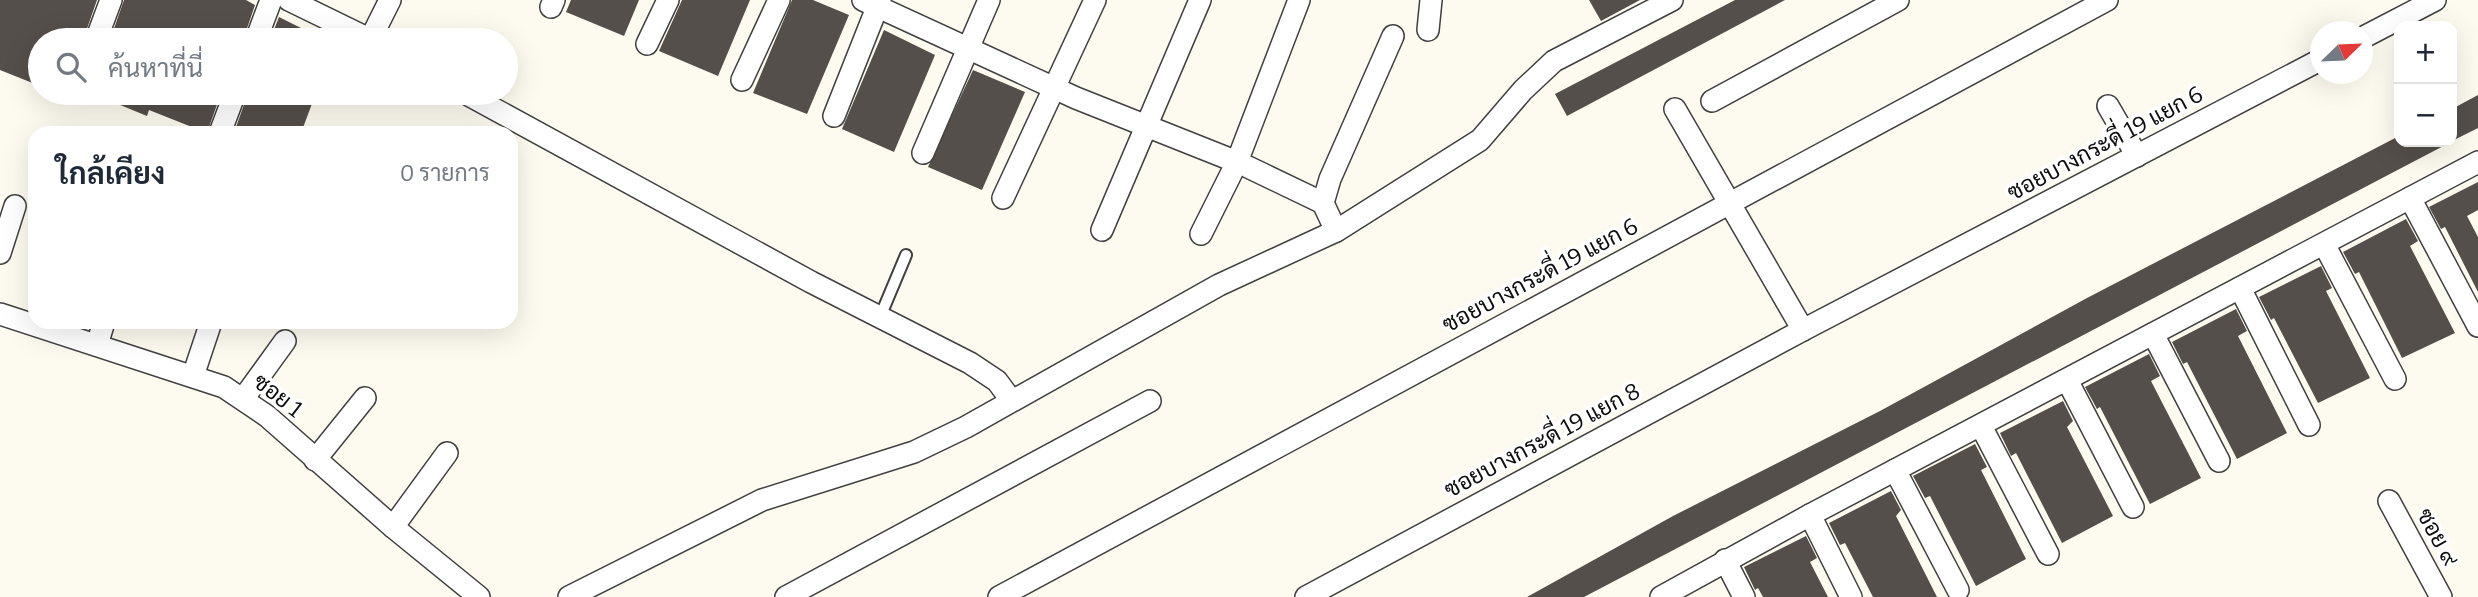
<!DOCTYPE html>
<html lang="th">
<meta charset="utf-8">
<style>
:root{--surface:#fff;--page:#f2f2f3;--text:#1f2937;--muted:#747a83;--line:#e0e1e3}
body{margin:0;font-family:Bitter,Sarabun,serif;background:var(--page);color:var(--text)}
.controls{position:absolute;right:21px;top:21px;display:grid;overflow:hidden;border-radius:14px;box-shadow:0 7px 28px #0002}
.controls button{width:63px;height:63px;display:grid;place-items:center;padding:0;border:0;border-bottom:2px solid var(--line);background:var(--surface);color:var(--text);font:35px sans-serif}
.compass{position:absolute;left:2310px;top:21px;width:63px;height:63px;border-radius:50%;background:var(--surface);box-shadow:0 7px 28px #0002;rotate:67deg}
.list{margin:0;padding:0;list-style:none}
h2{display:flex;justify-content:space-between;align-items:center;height:91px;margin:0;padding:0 28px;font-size:30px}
h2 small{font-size:23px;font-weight:400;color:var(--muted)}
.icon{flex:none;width:38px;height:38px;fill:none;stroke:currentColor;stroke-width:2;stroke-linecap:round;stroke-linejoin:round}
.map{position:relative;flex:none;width:2478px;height:597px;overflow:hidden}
.search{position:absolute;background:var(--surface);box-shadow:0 7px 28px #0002;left:28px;top:28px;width:490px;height:77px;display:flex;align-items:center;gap:18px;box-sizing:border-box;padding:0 24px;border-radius:38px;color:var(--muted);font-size:26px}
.panel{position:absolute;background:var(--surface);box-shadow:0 7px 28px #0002;left:28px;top:126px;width:490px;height:203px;border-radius:21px}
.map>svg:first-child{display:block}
</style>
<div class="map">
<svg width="2478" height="597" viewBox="0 0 2478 597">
<rect width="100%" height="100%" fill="#fdfbef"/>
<g fill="#544f4a">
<path d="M0 0H97L83 40H40V86L0 70Z"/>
<path d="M124 0H246L255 5 243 40H110Z"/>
<path d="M571 0H639L624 36 566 12Z"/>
<path d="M682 0H750L718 76 659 51Z"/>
<path d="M792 0H813L849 15 807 114 753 93Z"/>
<path d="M1589 0H1640L1601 21Z"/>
<path d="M1735 0H1785L1567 116 1555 94Z"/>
<path d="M279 17 325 40H270Z"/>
<path d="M884 30 935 55 894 152 842 129Z"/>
<path d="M973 70 1025 92 982 190 928 167Z"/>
<path d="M91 93H221L207 133 149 110 147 116Z"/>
<path d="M248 93H316L301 133H234Z"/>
<path d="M2478 95V128L2452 141V109Z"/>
<path d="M2399 136V142H2451L1584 597H1527L1673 516 1880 411 2087 298Z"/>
<path d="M2478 182V210L2467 216 2478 237V292L2445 227 2441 229 2429 207Z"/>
<path d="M2406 219 2418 241 2410 246 2455 333 2402 358 2359 272 2355 274 2343 252Z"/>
<path d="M2321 266 2332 288 2326 291 2370 378 2318 403 2274 318 2271 320 2259 297Z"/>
<path d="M2236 309 2247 331 2238 336 2287 433 2237 459 2187 362 2183 364 2172 342Z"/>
<path d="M2149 354 2160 376 2151 381 2201 478 2150 504 2100 407 2097 409 2085 387Z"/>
<path d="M2063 401 2073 421 2067 427 2113 516 2062 543 2016 453 2011 456 2000 433Z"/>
<path d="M1975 444 1987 467 1981 470 2026 559 1976 586 1930 496 1925 498 1913 476Z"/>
<path d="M1891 491 1901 510 1896 516 1937 597H1873L1845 543 1840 545 1829 523Z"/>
<path d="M1806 536 1817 558 1810 562 1828 597H1763L1758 588 1755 590 1744 567Z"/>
</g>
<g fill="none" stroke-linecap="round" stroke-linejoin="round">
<defs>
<path id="service" d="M880 317 906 255"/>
<g id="minor">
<path d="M289 0 371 40"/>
<path d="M863 0 1076 98 1237 162"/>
<path d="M551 7 554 0"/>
<path d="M1428 30 1431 0"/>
<path d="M2362 38 2435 0"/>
<path d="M96 40 111 0"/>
<path d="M256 40 271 0"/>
<path d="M370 40 390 0"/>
<path d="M647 44 668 0"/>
<path d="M742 80 779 0"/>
<path d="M465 93 811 282 970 363 997 381 1011 400"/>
<path d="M1712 101 1898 0"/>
<path d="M2108 106 2137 156"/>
<path d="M1675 109 1803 330"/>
<path d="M834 116 880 0"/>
<path d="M220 133 235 93"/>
<path d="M923 153 989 0"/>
<path d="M1248 167 1323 203 1336 231"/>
<path d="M1003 198 1095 0"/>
<path d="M2410 198 2478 326"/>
<path d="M1323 203 1330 179 1393 36"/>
<path d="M1102 230 1200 0"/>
<path d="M1201 234 1237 162 1299 0"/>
<path d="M2324 244 2395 379"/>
<path d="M0 253 15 206"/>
<path d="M2240 288 2309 425"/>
<path d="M0 314 224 387 267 416 393 527 479 597"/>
<path d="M2153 334 2219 461"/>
<path d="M97 345 104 322"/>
<path d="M193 376 211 322"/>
<path d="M2067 380 2133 507"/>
<path d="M243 399 285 341"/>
<path d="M1981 426 2048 554"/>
<path d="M315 460 365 398"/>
<path d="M1895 470 1958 590"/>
<path d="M2389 501 2441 597"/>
<path d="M1810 515 1851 597"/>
<path d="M393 527 447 453"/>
<path d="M1725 560 1744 597"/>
<path d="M569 597 762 500 914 452 966 427 1219 285 1336 231 1480 140 1523 90 1554 61 1672 0"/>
<path d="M786 597 1150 401"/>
<path d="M999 597 2107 0"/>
<path d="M1306 597 1803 330 2320 60"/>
<path d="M1661 597 1810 515 2478 162"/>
</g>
</defs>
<use href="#service" stroke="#404040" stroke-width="14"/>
<use href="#minor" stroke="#404040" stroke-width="24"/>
<use href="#service" stroke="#fff" stroke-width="10"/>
<use href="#minor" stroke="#fff" stroke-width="21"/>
</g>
<g text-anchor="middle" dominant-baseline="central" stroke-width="7" stroke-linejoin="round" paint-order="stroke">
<g font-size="23" fill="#0d0d0d" stroke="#fff">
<text transform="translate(2105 143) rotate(-28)">ซอยบางกระดี่ 19 แยก 6</text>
<text transform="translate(1540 275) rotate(-28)">ซอยบางกระดี่ 19 แยก 6</text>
<text transform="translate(278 395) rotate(38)">ซอย 1</text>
<text transform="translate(1542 440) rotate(-28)">ซอยบางกระดี่ 19 แยก 8</text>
<text transform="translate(2438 537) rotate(61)">ซอย ๙</text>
</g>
</g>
</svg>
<div class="controls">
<button>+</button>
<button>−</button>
</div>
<svg class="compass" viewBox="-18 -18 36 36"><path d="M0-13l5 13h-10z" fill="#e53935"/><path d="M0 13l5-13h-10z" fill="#747a83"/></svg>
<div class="search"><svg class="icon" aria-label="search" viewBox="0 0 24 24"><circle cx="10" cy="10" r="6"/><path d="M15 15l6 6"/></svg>ค้นหาที่นี่</div>
<section class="panel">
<h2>ใกล้เคียง<small>0 รายการ</small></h2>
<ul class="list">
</ul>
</section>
</div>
